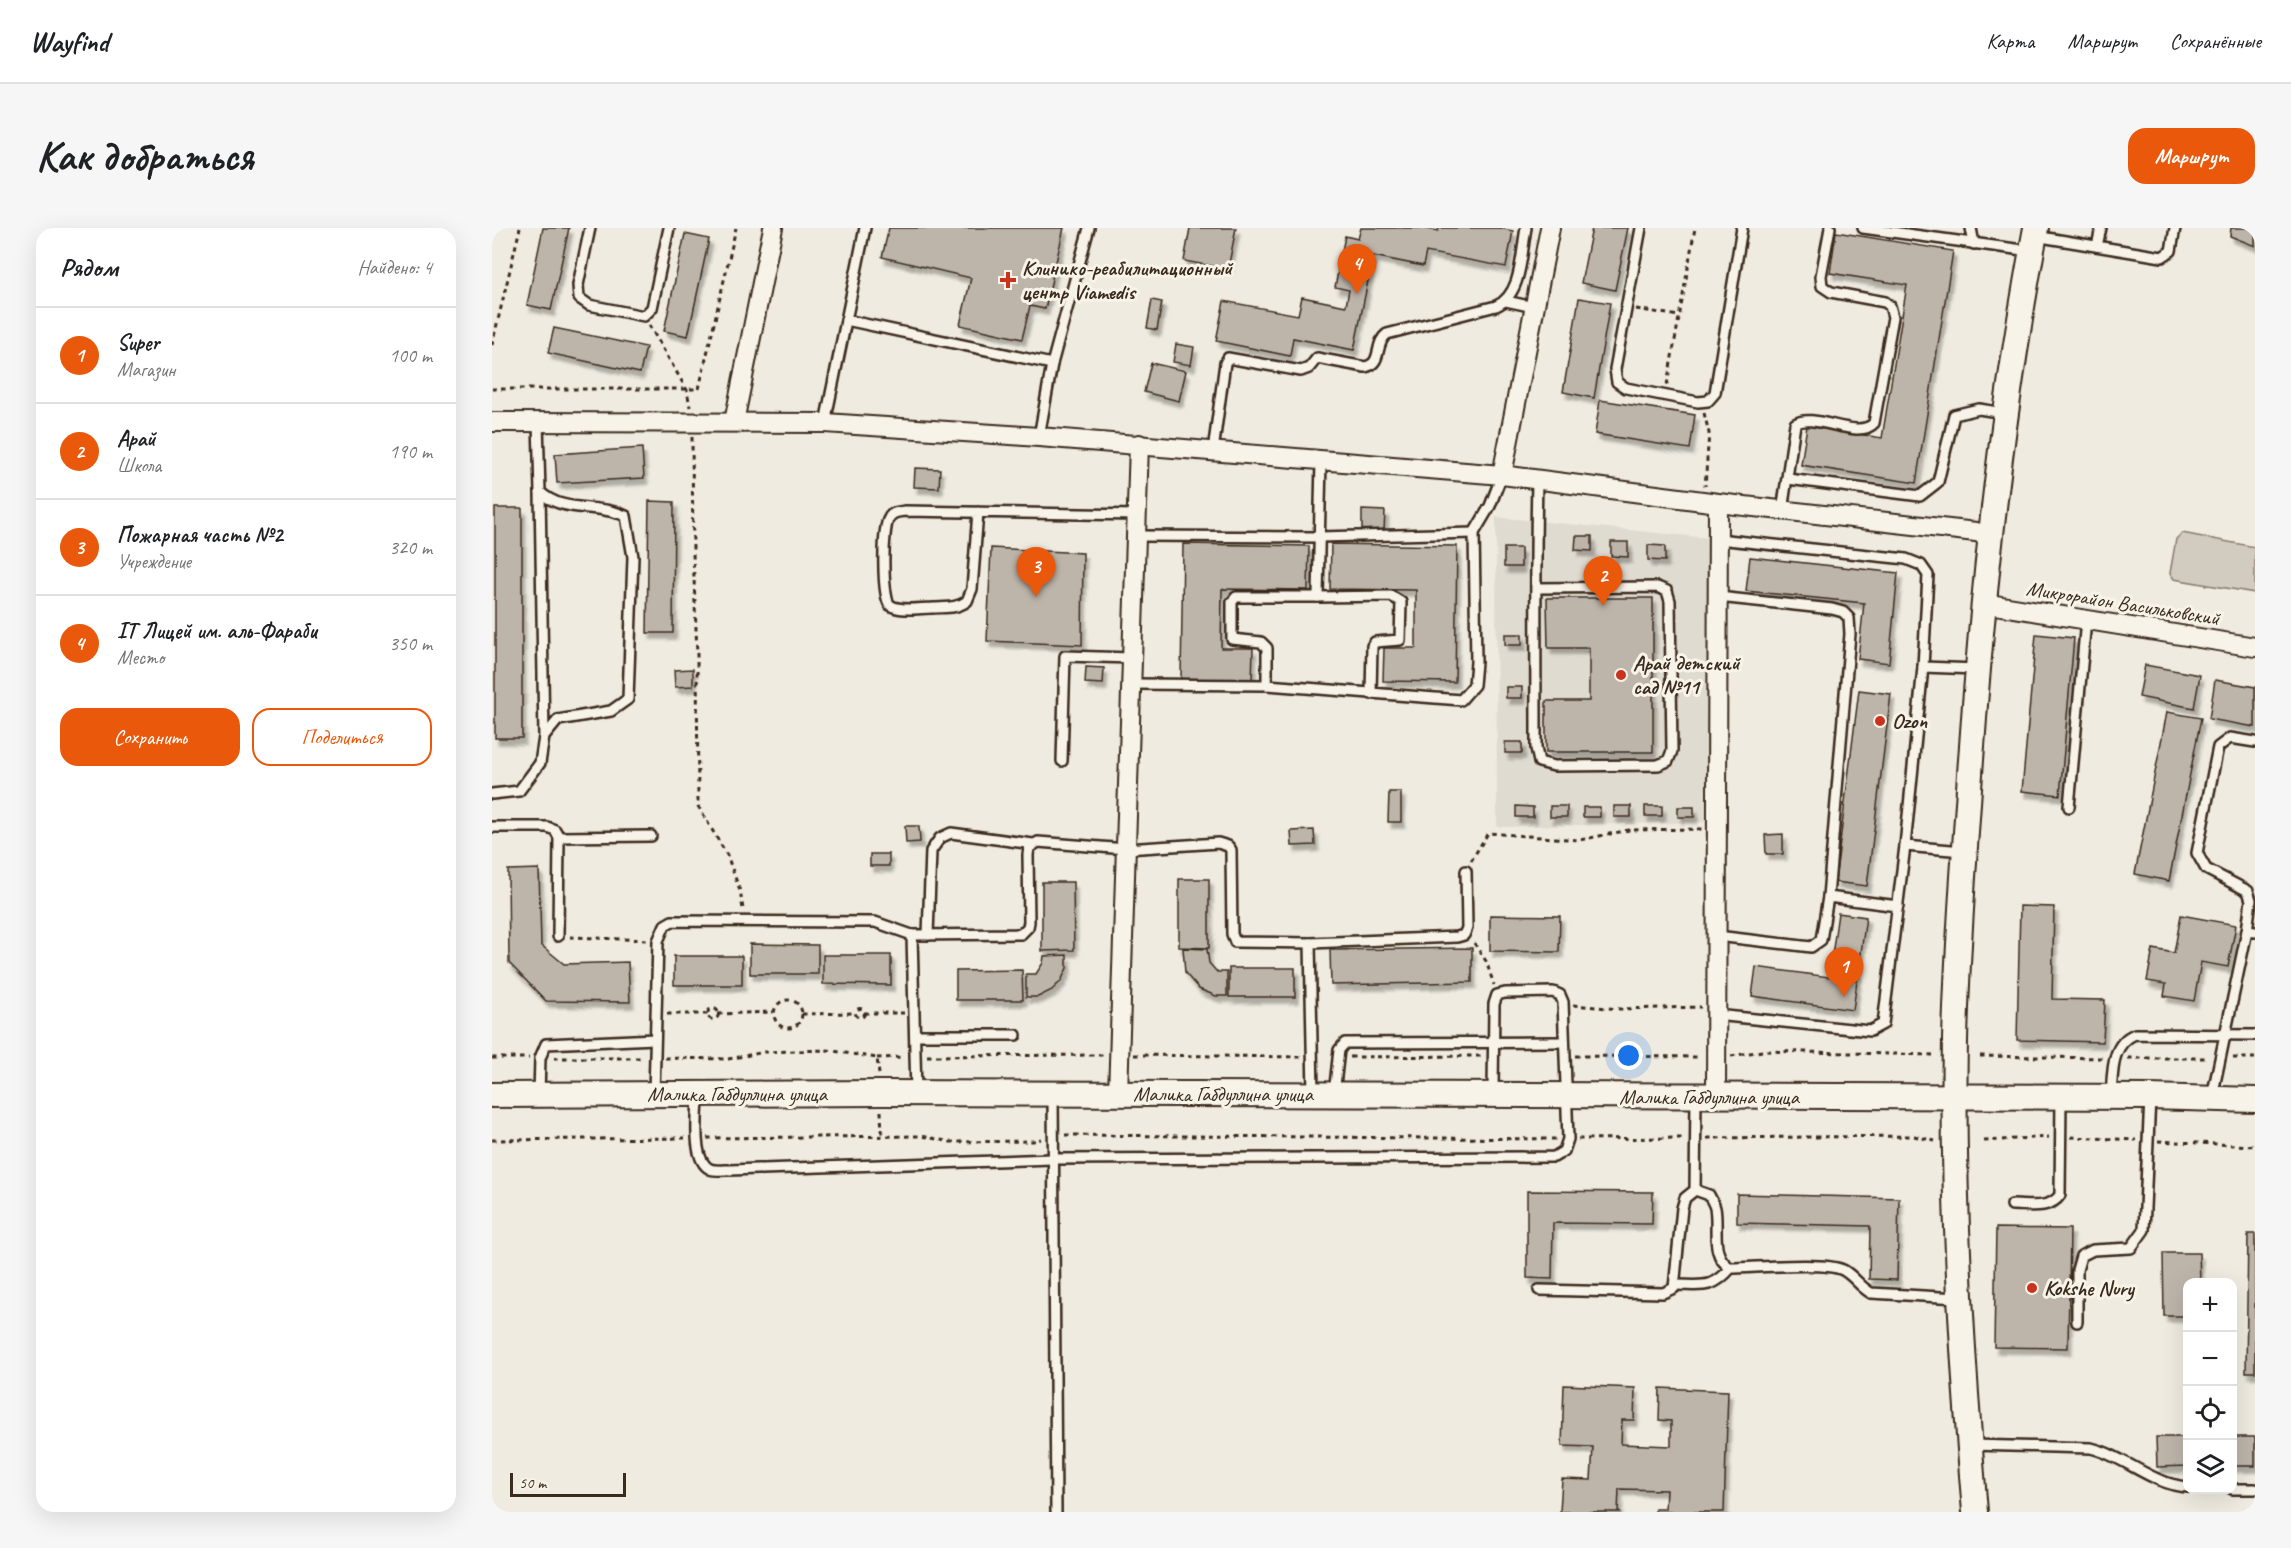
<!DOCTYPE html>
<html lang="ru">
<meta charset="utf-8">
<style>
:root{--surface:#fff;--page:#f6f6f6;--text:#202124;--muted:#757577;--line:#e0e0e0;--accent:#ea580c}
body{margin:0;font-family:Caveat,sans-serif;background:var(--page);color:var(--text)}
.controls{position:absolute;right:18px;bottom:18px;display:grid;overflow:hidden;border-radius:12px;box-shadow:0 6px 24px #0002}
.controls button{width:54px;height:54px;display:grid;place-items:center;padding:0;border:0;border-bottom:2px solid var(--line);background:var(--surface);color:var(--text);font:30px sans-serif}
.scale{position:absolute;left:18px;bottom:15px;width:116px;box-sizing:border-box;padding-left:6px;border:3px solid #3b2a1e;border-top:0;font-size:16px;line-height:21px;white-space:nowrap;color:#3b2a1e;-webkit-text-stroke:4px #f7f3e8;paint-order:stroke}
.you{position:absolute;left:1137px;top:828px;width:21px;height:21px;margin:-15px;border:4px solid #fff;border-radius:50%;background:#1a73e8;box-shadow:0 0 0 9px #1a73e833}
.badge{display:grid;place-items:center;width:39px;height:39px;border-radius:50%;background:var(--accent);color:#fff;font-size:20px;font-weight:700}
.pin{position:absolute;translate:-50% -50px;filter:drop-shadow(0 2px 3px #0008)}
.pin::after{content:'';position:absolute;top:32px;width:21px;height:18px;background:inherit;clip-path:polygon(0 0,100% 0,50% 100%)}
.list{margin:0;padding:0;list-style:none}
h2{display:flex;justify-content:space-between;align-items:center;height:78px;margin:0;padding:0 24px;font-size:26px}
h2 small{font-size:20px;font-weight:400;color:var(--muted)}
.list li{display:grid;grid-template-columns:39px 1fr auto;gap:18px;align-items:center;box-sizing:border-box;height:96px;padding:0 24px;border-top:2px solid var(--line)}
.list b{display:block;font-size:22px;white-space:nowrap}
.list p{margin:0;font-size:20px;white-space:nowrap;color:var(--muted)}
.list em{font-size:20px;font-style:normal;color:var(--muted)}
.actions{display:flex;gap:12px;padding:18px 24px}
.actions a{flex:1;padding:14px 0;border:2px solid var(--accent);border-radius:18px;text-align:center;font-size:21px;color:var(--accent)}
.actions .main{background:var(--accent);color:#fff}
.icon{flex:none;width:33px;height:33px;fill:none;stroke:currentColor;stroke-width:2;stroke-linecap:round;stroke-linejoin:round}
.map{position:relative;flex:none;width:1763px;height:1284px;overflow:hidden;border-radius:18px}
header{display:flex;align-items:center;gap:36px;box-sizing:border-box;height:84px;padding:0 30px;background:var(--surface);border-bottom:2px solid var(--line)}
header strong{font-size:28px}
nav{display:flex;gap:33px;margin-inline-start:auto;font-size:21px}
.intro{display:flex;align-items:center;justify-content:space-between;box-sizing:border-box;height:144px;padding:0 36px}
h1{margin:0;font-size:42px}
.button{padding:15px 27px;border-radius:18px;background:var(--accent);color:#fff;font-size:21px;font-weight:700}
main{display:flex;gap:36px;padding:0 36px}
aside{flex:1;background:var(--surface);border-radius:18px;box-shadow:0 6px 24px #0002}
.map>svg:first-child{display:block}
</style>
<header>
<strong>Wayfind</strong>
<nav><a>Карта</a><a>Маршрут</a><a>Сохранённые</a></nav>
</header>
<div class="intro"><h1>Как добраться</h1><a class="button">Маршрут</a></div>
<main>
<aside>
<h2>Рядом<small>Найдено: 4</small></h2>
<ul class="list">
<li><span class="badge">1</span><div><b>Super</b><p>Магазин</p></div><em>100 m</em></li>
<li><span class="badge">2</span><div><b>Арай</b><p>Школа</p></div><em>190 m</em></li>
<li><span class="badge">3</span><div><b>Пожарная часть №2</b><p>Учреждение</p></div><em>320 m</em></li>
<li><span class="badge">4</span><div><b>IT Лицей им. аль-Фараби</b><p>Место</p></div><em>350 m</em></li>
</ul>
<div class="actions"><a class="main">Сохранить</a><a>Поделиться</a></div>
</aside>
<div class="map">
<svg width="1763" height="1284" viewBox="0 0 1763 1284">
<defs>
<filter id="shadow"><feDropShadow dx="3.5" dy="6" stdDeviation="1.5" flood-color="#0004"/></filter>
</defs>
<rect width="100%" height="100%" fill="#efebe0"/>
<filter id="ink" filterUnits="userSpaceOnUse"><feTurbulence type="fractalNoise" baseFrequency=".0167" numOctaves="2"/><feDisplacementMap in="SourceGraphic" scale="12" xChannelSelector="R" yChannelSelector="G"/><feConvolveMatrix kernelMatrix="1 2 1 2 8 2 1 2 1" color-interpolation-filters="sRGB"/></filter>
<g filter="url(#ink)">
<path fill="#e0dbd0" d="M1004 289 1217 310V447L1213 594 1005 599Z"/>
<path fill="#d1cbc0" stroke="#867a6f" stroke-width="1.5" d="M1690 305 1763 319V365L1682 351 1678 345 1684 311Z"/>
<g fill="#bdb5aa" stroke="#3b2a1e" stroke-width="1.5" filter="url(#shadow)">
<path d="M51 0H77L59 82 35 77Z"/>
<path d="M397 0H572L553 81 538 78 530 111 468 97 479 50 390 29Z"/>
<path d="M698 0H744L736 41 692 33Z"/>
<path d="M869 0H930L946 3 947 0H1007L1021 3 1014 39 934 24 931 38 881 28 862 122 801 110 798 128 724 113 732 73 806 87 810 69 854 78 857 62 843 59 853 8 866 11Z"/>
<path d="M1100 0H1136L1123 62 1089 55Z"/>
<path d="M1739 0H1763V18L1738 8Z"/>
<path d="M1344 4 1461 23 1424 255 1309 237 1315 198 1390 210 1415 57 1338 45Z"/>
<path d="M193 6 217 11 196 108 172 103Z"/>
<path d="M1087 70 1118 75 1102 170 1071 164Z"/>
<path d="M660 72 670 74 665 102 655 100Z"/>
<path d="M62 100 154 119 148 145 56 125Z"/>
<path d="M684 116 702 119 699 137 681 134Z"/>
<path d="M659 135 694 143 687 173 652 164Z"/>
<path d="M1108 172 1203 187 1198 221 1103 206Z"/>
<path d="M150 220 152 250 65 255 63 226Z"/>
<path d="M423 240 448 241 447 260 422 259Z"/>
<path d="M157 273 182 274 181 405H155Z"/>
<rect x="3" y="280" width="27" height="230"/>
<path d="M870 282 893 283 892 303H870Z"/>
<path d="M1084 308H1100V323L1083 322Z"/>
<path d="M1119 314H1136V329L1119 328Z"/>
<path d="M691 316 817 318 816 362 730 361 729 420H761L760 453 689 452Z"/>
<path d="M839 316 965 318 963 454 891 453 892 420H924V362L838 361Z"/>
<path d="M1156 317 1173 318V333L1156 332Z"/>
<path d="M499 320 591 325 590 417 495 413Z"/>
<rect x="1012" y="320" width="17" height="19"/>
<path d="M1258 329 1406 345 1397 435 1366 431 1372 375 1254 363Z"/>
<path d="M1055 370H1161V524H1054V473H1097V420H1056Z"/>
<rect x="1013" y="406" width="17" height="11"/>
<path d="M1544 406 1582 410 1568 567 1530 563Z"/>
<path d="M1653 437 1708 447 1702 480 1647 469Z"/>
<path d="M594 439 612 440 611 456 593 455Z"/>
<path d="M201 441V458L183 459 182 442Z"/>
<path d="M1723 452 1763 459V499L1717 491Z"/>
<rect x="1014" y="459" width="16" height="11"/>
<path d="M1367 462 1399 466 1375 658 1343 654Z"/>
<path d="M1675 484 1709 490 1677 653 1643 646Z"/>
<rect x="1013" y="514" width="17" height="11"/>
<path d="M897 564H909V594H896Z"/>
<path d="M1024 578 1041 579V589H1024Z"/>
<rect x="1058" y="578" width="17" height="11"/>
<rect x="1122" y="578" width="17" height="11"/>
<rect x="1153" y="578" width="17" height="10"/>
<rect x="1091" y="579" width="17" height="10"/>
<rect x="1186" y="579" width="16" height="10"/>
<path d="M413 598H427L428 614 414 615Z"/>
<path d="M822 602 823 617 800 618 799 603Z"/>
<path d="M1291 606V626H1274L1273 607Z"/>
<rect x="378" y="626" width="19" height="12"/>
<path d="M47 641 49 717 72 736 136 734 138 774 54 773 17 735 16 642Z"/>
<path d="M687 651H717V720L687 719Z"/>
<path d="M550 654H581L582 722 550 723Z"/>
<path d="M1528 678 1562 679 1560 771 1613 772 1611 814 1525 812Z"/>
<path d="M1346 685 1374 689 1361 782 1260 768 1264 739 1337 749Z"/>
<path d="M998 687 1068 688 1067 724 998 723Z"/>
<path d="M1689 687 1744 697 1736 739 1709 734 1702 773 1672 768 1674 756 1655 753 1661 721 1682 725Z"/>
<path d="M258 716 326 717V746H258Z"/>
<path d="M691 720 715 721 717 735 725 744H735V768H724L707 761 693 745Z"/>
<path d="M980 720V754L839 757 838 722Z"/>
<path d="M331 727H399V757L331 756Z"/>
<path d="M575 727V740L569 753 560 762 546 769H534V746H544L551 735 552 728Z"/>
<rect x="182" y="728" width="68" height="29"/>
<rect x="737" y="740" width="66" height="29"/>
<path d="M530 742 531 772H464V743Z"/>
<path d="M1035 963 1161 964 1160 996 1061 995 1060 1051 1035 1050Z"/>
<path d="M1245 966 1407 970 1405 1052 1377 1051 1378 998 1245 995Z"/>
<path d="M1504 1000 1578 1001 1576 1120 1502 1119Z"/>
<path d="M1756 1006H1763V1144H1754Z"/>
<path d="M1671 1025H1707L1708 1054H1696V1088H1672Z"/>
<path d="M1072 1157 1143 1160 1142 1192H1130L1129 1216 1179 1218V1193L1167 1192 1168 1160 1236 1163 1232 1284H1163V1281H1173L1174 1262 1127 1261 1126 1284H1129H1068L1070 1251 1099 1252 1101 1219 1070 1218Z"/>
<path d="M1664 1209H1696V1238L1665 1239Z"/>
<rect x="1740" y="1209" width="23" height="29"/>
</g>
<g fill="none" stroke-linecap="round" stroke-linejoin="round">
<defs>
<g id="service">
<path d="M98 0 86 57 87 70 97 77 152 88 160 80 177 0"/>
<path d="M1149 0 1123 141 1125 154 1134 160 1206 174 1216 173 1223 165 1250 0"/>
<path d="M1371 0 1538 23"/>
<path d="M1479 0 1482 16"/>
<path d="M1543 8 1670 29 1679 23 1683 0"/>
<path d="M1605 18 1609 0"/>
<path d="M1014 73 1042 79"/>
<path d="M354 92 560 136"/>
<path d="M333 195 373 0"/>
<path d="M547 209 560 136 597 0"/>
<path d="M721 223 733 135 736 130 809 143 817 140 825 130 873 139C891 136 882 115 895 106L1004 78C1030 67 1029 26 1034 0"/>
<path d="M1296 251 1428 268 1446 254 1462 187 1487 181 1512 185"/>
<path d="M48 264 52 509"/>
<path d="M1290 283 1303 196C1321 183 1366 213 1382 195L1401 89 1398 78 1393 74 1339 64 1330 58 1329 48 1338 0"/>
<path d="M486 284 480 361 475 373C465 381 452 379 440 380 428 380 408 384 398 377 390 370 390 300 397 290 400 284 406 284 413 283L645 287"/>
<path d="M644 308 827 309 982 305"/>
<path d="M1226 311 1414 331 1429 337 1436 347 1431 439"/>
<path d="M1044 360 1165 359 1175 363 1178 373 1180 523 1176 533 1166 537 1062 538 1047 534 1044 520C1044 430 1043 341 1045 252"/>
<path d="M826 369 899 368 909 374 908 412 883 414 880 418 879 466"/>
<path d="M1226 369 1340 381 1351 384 1357 390 1358 406 1336 669"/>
<path d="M640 456 775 457 969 472 982 457 984 434 982 305 998 278 1010 247"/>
<path d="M775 457V420L769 414 740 411V374L744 369H826L829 232"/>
<path d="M570 533 573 428 640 430"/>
<path d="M0 566 27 563 48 535 52 509 66 492 119 483 136 471 141 329 134 288C106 275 71 286 48 264L46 194"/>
<path d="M1577 579 1594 392"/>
<path d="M0 599H55L63 602 67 609 66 708"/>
<path d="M67 609 159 608"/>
<path d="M1413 618 1471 623"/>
<path d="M1755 703 1759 672 1756 663 1714 641 1705 625 1726 519 1738 510 1763 514"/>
<path d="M420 707 424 865"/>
<path d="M436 707 439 623 448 610 459 605 541 616"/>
<path d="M1225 708 1319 719 1329 712 1336 669 1406 678"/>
<path d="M818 715 821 865"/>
<path d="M1224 787 1378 803 1391 796 1413 618 1431 439 1485 441"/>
<path d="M423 807H524"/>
<path d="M47 866 48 830 54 816 163 811"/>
<path d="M162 866 166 713 173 697 180 693 383 694 420 707 529 706 536 699 537 694 536 627 537 620 546 614 634 621 726 615 736 618 739 622 740 706 743 714 818 715 965 709 972 707 975 700 974 643"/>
<path d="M561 866 564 1284"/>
<path d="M842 866 847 822 853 815 1072 814"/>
<path d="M206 868C206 885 199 932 218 941 223 943 232 942 238 942L560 931 1062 929 1072 923 1076 911 1071 774 1068 767 1061 764 1013 765 1005 767 1002 776 1001 865"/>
<path d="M1619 869C1621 846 1618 816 1643 806L1763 807"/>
<path d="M1720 869 1755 703 1763 704"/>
<path d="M1203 962 1217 967C1219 971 1222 976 1223 980 1227 1000 1217 1028 1239 1040 1262 1040 1333 1033 1351 1042 1362 1048 1368 1059 1379 1065L1466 1070"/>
<path d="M1520 977C1536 977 1558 982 1568 967L1569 869"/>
<path d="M1183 1057C1210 1057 1220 1062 1239 1040"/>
<path d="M1047 1062 1171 1065 1182 1060 1190 980 1193 970 1203 962 1204 869"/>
<path d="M1585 1094V1042L1589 1028 1601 1022 1639 1020 1652 1002 1658 869"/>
<path d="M1478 1217 1599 1220C1633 1228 1660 1257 1696 1259"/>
<path d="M1740 1261H1763"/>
</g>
<g id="minor">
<path d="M0 194 333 195 547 209 1010 247 1226 275 1484 304 1500 308"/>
<path d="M242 194 281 0"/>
<path d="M1010 247 1058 0"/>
<path d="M1491 375 1763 419"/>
<path d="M626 866 647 216"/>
<path d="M1224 869 1226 275"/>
</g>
<g id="tertiary">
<path d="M0 867 389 865 1658 869 1763 872"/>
<path d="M1483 1284C1470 1127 1460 969 1463 812 1465 723 1472 635 1478 546 1490 364 1510 180 1544 0"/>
</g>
</defs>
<use href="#service" stroke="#3b2a1e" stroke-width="14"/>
<use href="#minor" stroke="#3b2a1e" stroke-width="22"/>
<use href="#tertiary" stroke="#3b2a1e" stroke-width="28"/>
<g stroke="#3b2a1e" stroke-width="3" stroke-dasharray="4.5 4.5" stroke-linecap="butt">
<path d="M1144 81 1187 88"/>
<path d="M157 97 195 162 198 179"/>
<path d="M0 117 28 0"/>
<path d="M1175 157 1203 0"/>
<path d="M0 161H207L244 0"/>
<path d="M1212 185 1217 205 1213 258"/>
<path d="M200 209 201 325 205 426 206 578 235 627 248 663 251 681"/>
<path d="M979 633 996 605 1088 612 1137 602 1210 601"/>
<path d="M78 709 156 712"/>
<path d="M982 715 994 733 1002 757"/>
<circle cx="296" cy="786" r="14"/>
<path d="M1081 777 1128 781 1209 779"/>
<circle cx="368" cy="785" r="4.5"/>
<circle cx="221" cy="786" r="5.5"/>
<path d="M372 785H412"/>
<path d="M175 786H216"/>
<path d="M226 786 281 784"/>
<path d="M310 786 363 785"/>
<path d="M642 827 810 829"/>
<path d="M435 828 612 827"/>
<path d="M1083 828 1209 829"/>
<path d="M1239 828 1270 823 1443 827"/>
<path d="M1488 828 1611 830"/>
<path d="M858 829 990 828"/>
<path d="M0 830H37"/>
<path d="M62 830H151"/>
<path d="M173 830 236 831 273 824 335 822 385 830 387 846"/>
<path d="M385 830 411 829"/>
<path d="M1636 830H1716"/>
<path d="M1741 830H1763"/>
<path d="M389 883 390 908"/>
<path d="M573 907 1064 911"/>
<path d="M1579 909 1644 912"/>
<path d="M215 910 430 908 459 914 541 913 549 911"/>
<path d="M1215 910 1422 908 1443 913"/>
<path d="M1086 911 1193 910"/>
<path d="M0 912 193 910"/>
<path d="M1492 913 1557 909"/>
<path d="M1666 913 1763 918"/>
</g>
<use href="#service" stroke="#f7f3e8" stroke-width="9"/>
<use href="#minor" stroke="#f7f3e8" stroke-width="18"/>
<use href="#tertiary" stroke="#f7f3e8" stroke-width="24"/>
</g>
</g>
<g fill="#c8321e" stroke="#f7f3e8" stroke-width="2">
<path d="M513 43h6v6h6v6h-6v6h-6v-6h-6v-6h6z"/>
<circle cx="1129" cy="447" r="6"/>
<circle cx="1388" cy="493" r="6"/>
<circle cx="1540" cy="1060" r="6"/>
</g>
<g text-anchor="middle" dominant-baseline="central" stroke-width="6" stroke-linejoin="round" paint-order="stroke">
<g font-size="21" font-weight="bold" fill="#3b2a1e" stroke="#f7f3e8" text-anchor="start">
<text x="530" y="40">Клинико-реабилитационный<tspan x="530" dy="24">центр Viamedis</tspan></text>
<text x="1141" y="435">Арай детский<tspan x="1141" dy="24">сад №11</tspan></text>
<text x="1400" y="493">Ozon</text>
<text x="1552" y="1060">Kokshe Nury</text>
</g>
<g font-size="21" fill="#3b2a1e" stroke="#f7f3e8">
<text transform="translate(1631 375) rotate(9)">Микрорайон Васильковский</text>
<text x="245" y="866">Малика Габдуллина улица</text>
<text x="731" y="866">Малика Габдуллина улица</text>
<text x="1217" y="869">Малика Габдуллина улица</text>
</g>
</g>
</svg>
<div class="controls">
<button>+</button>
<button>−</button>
<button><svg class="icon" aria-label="locate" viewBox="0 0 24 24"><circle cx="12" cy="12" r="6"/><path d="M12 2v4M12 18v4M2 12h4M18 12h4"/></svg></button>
<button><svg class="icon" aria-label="layers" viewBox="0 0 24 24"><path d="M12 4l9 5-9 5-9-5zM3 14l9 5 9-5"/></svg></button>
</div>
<div class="scale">50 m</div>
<div class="you"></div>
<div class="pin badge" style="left:1352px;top:769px">1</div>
<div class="pin badge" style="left:1111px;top:378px">2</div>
<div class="pin badge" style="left:544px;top:369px">3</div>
<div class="pin badge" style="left:865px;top:66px">4</div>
</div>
</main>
